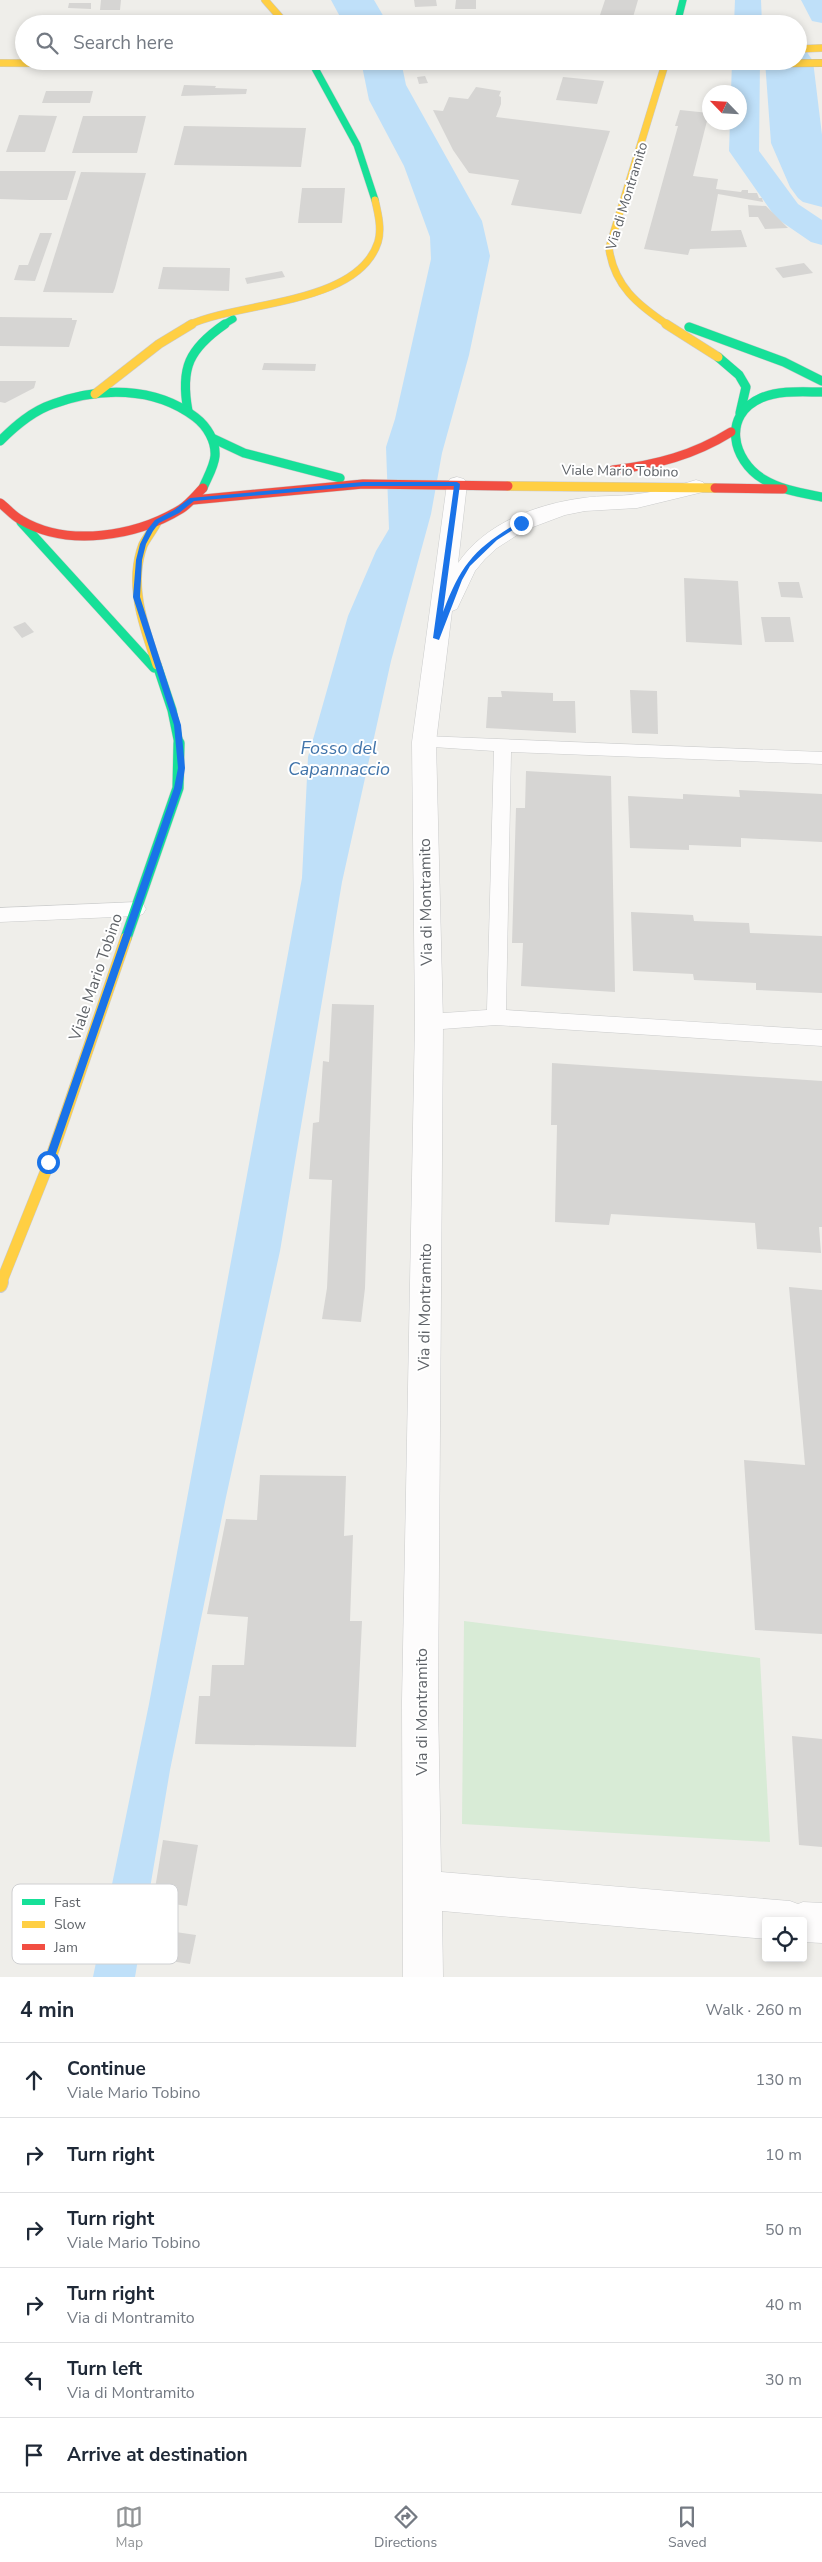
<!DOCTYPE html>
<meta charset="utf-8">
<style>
:root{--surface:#fff;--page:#f2f2f3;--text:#1f2937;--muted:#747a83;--line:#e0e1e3;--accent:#919496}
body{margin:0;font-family:"Nunito Sans",sans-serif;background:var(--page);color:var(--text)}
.controls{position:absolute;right:15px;bottom:15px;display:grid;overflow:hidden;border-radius:5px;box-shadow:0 2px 8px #0003}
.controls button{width:45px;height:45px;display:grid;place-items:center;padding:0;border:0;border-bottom:1px solid var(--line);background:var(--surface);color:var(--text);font:25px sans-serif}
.compass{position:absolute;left:702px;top:85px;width:45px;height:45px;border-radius:50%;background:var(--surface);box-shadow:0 2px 8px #0003;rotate:295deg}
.stop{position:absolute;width:15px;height:15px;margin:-11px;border:4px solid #1a73e8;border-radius:50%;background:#fff}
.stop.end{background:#1a73e8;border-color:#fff;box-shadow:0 1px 5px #0008}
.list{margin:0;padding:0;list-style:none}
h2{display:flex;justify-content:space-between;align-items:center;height:65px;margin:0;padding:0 20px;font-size:21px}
h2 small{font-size:16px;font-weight:400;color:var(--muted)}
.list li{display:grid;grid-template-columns:32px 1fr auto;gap:15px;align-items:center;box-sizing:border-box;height:75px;padding:0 20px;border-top:1px solid var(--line)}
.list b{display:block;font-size:19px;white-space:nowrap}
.list p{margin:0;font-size:16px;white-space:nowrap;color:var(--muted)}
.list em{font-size:16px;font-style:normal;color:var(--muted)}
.icon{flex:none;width:28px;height:28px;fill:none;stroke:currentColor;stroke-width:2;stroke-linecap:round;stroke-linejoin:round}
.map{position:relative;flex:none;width:822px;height:1977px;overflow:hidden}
.search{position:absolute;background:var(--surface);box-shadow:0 2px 8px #0003;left:15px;right:15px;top:15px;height:55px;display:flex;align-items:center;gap:12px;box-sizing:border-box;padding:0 18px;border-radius:28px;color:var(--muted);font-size:19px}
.sheet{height:515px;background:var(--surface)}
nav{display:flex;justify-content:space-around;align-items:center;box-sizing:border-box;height:70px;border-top:1px solid var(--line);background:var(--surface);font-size:14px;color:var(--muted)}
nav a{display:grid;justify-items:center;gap:2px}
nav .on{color:var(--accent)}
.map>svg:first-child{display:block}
</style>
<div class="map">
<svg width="822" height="1977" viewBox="0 0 822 1977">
<rect width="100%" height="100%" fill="#efeeea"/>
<path fill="#d8ebd6" d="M464 1621 760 1658 770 1842 462 1824Z"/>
<g fill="#bfe0f9">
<path d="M331 0H374L388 24H344Z"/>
<path d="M361 61H401L406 85 482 221 490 256 469 355 442 453 431 514 391 661 342 882 280 1251 226 1497 170 1770 135 1977H93L149 1704 302 878 308 757 348 616 376 551 389 529 386 447 395 419 431 259 430 237 404 166 369 100Z"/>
</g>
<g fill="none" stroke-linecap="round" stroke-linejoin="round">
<g fill="#bfe0f9" fill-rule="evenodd">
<path d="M735 0H761L762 24H734Z"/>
<path d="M801 0H822V23L812 21Z"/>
<path d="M732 61H760L759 151 798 204 822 220V245L811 242 776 218 729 151 730 122H740V92H731Z"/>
</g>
<path fill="#bfe0f9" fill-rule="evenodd" d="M798 49 806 51 813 61 822 135V207L803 202 798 198 790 187 771 143 765 61H798Z"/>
</g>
<g fill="#d6d5d3">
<path d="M101 0H121L120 10H100Z"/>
<path d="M414 0H436L437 6 415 7Z"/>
<path d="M456 0H476V9H455Z"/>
<path d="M605 0H638L631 24 598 21Z"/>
<path d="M69 3H91V9L68 8Z"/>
<path d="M425 76 428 83 419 84 417 77Z"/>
<path d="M563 77 604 81 597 104 556 100Z"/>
<path d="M184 85 216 86 215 88 247 89 246 94 181 96Z"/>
<path d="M476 87 501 91 499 96 501 97V104L496 117 610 131 581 214 511 205 519 180 469 173 453 150 433 110 443 111 449 97 468 99Z"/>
<path d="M46 91H93L90 103H42Z"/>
<path d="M680 110 709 113 693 176 718 179 716 189 741 192 742 190H748V193H757L759 198H762L763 202 718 194 711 231 741 230 747 247 690 249 688 255 644 249 678 126H675Z"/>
<path d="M19 115 57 116 45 152H6Z"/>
<path d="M83 116H146L137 153H72Z"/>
<path d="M184 126 306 128 301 167 174 165Z"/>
<path d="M0 171H76L67 200H30L0 199Z"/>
<path d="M81 172 146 173 115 288 113 293 43 292Z"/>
<path d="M302 188H345L342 223H298Z"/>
<path d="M748 205 766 206 788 228 765 229 758 217H749Z"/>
<path d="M40 233H52L35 281 14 280 19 265H28Z"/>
<path d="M804 263 813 273 783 278 775 268Z"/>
<path d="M163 267 230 268 229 291 158 289Z"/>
<path d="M282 271 285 277 247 284 245 278Z"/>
<path d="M0 317 72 318V320H77L69 347 0 346Z"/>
<path d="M264 363 316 364 315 371 262 370Z"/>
<path d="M0 381H36L34 388 5 403 0 402Z"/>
<path d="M684 578 738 581 742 645 686 642Z"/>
<path d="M778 582H799L803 598 781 597Z"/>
<path d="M761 617H790L794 642H765Z"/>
<path d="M25 622 34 632 22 638 13 627Z"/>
<path d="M630 690 657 691 658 734 632 733Z"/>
<path d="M501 691 553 693V701H575L576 733 486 728 488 697H502Z"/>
<path d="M526 771 611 776 615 992 521 986 523 943H512L516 808H525Z"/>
<path d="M739 790 822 794V842L741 838V847L689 845V850L630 848 628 796 683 799V794L740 797Z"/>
<path d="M631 912 693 915 694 921 749 923 750 933 822 936V993L756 990V983L694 980 693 974 633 971Z"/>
<path d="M332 1004 374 1005 365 1288 361 1322 322 1319 327 1288 332 1180 309 1179 313 1123 319 1122 323 1061 329 1062Z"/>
<path d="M552 1063 822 1081V1227H819L821 1253 757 1249 755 1223 611 1214 609 1225 555 1222 557 1125H551Z"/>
<path d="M789 1287 822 1290V1634L755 1630 744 1460 805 1465Z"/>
<path d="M260 1475 346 1476 344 1536 353 1535 350 1621H362L356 1747 195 1744 199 1696H210L212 1665H244L248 1617 207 1614 226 1519 257 1520Z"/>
<path d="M792 1736 822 1739V1847L799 1845Z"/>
<path d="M163 1840 198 1845 187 1906 153 1901Z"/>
<path d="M162 1930 196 1935 190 1964 157 1959Z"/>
</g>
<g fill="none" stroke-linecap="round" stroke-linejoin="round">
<defs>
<g id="lane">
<path d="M424 736 822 752V764L511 752 506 1010 822 1030V1046L496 1025 429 1030 422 1028 419 1022 422 1016 429 1014 487 1010 494 751 418 746 416 742 418 738Z"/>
<path d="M137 902 143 904 146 909 143 914 137 916 0 922V908Z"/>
</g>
<path id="street" d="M457 477 464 479 467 484 458 563C485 523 537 504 583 498 601 495 619 497 637 494 657 492 676 486 696 480L703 482 706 487 703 492 637 508 585 511 565 515 525 530 497 548 485 559 475 571 457 609 452 611 436 742 443 1022 438 1701 441 1872 790 1901 798 1904 803 1902 822 1903V1943L803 1942V1921H766V1939L442 1911 443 1977H403L402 1701 415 1022 412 742 447 484 450 479Z"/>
<g id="fast-far2">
<path d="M677 24 683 0"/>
<path d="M311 61 357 145 375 200"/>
<path d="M223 325 233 319"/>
</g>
<g id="fast-far1">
<path d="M689 327 784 362 822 381"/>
<path d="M718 357 739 375 746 387 740 413"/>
<path d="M822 392C802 392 780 390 761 398 722 415 732 460 763 479 781 490 802 493 822 497"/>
<path d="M188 411C180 368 189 349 225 324"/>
<path d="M212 438 244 453 340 478"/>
<path d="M0 441C15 426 32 411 53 404 99 387 154 386 195 417 207 426 216 441 215 456 214 467 207 478 203 488"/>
<path d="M21 522 154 668"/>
<path d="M157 665 172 710 179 744"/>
</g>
<path id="fast" d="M126 938 178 788 179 743"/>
<g id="slow-far3">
<path d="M265 0 286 24"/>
<path d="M798 49 822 48"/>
<path d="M666 61 609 248C614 286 638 305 668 325"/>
<path d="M0 63 188 64"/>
<path d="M430 65H525"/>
<path d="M189 325C241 301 358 305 378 242 382 229 378 213 375 200"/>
</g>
<g id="slow-far2">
<path d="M666 324 718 357"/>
<path d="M95 394 159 344 192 324"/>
<path d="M508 486 715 488"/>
<path d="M157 522C153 530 147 537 143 545 128 585 144 627 157 665"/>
</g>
<path id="slow-far1" d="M1 1283 49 1163 126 938"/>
<path id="slow" d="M0 1285 1 1282"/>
<g id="jam">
<path d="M613 470C656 465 694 455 731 432"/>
<path d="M715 488 783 489"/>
<path d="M193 500 363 484 508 486"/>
<path d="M0 503C7 508 13 516 21 520 68 548 137 536 181 509 189 504 196 495 203 488"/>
</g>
</defs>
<use href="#lane" stroke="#cbcccc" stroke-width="1"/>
<use href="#street" stroke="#cbcccc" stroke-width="1"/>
<use href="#fast-far2" stroke="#cacacb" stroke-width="8"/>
<use href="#fast-far1" stroke="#cacacb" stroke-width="10"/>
<use href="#fast" stroke="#cacacb" stroke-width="12"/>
<use href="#slow-far3" stroke="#cacacb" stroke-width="8"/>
<use href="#slow-far2" stroke="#cacacb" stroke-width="10"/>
<use href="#slow-far1" stroke="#cacacb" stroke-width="12"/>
<use href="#slow" stroke="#cacacb" stroke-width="16"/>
<use href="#jam" stroke="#cacacb" stroke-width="10"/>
<use href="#lane" fill="#fdfcfc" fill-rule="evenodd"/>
<use href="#street" fill="#fdfcfc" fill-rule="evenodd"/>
<use href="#fast-far2" stroke="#16e098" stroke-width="7"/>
<use href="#fast-far1" stroke="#16e098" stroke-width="9"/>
<use href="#fast" stroke="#16e098" stroke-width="11"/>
<use href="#slow-far3" stroke="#ffcf43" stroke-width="7"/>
<use href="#slow-far2" stroke="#ffcf43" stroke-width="9"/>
<use href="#slow-far1" stroke="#ffcf43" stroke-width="11"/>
<use href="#slow" stroke="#ffcf43" stroke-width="14"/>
<use href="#jam" stroke="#f24e42" stroke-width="9"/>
<defs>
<path id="slow-bridge" d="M525 65 822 63"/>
<path id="jam-bridge" d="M188 64 430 65"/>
</defs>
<use href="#slow-bridge" stroke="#c8b996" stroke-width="8" stroke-linecap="butt"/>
<use href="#jam-bridge" stroke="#c8b996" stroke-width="8" stroke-linecap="butt"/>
<use href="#slow-bridge" stroke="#ffcf43" stroke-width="7"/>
<use href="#jam-bridge" stroke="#f24e42" stroke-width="7"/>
</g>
<path fill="#1a73e8" d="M363 482H457L460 484 443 612C461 564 475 548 519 522L524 523 497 540 470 566 462 580 439 640 433 638 454 486H363L194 501 179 513 159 523 153 531 146 544 142 560 140 597 181 725 185 768 182 788 53 1162 52 1165H45L44 1162 174 788 178 768 174 725 133 597 136 560 140 544 147 530 155 520 174 510 190 498Z"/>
<g text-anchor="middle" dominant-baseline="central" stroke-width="4" stroke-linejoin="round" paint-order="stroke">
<g font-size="14" fill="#5f6368" stroke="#fff">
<text transform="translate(627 196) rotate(-73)">Via di Montramito</text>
<text transform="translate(620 471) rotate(1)">Viale Mario Tobino</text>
</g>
<g font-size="16" fill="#5f6368" stroke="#fff">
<text transform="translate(426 902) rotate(-91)">Via di Montramito</text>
<text transform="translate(96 977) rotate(-71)">Viale Mario Tobino</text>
<text transform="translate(425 1307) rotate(-89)">Via di Montramito</text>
<text transform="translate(422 1712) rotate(-90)">Via di Montramito</text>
</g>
<g font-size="18" font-style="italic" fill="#4174aa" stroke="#fff">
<text x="339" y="748">Fosso del<tspan x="339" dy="21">Capannaccio</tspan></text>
</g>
</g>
<rect x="12" y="1884" width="166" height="80" rx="8" fill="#fff" stroke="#cfd0d2" stroke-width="1"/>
<rect x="22" y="1899" width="23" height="6" fill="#16e098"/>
<rect x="22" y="1921" width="23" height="7" fill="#ffcf43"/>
<rect x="22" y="1944" width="23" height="6" fill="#f24e42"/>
<g font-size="14" fill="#5f6368">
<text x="54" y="1907">Fast</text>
<text x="54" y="1929">Slow</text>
<text x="54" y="1952">Jam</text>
</g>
</svg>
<div class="controls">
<button><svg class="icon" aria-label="locate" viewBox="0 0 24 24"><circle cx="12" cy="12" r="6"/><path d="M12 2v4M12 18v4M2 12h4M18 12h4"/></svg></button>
</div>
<svg class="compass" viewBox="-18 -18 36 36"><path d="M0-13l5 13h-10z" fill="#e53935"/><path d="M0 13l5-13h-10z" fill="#747a83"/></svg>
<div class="stop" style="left:48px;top:1162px"></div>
<div class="stop end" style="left:521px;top:523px"></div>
<div class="search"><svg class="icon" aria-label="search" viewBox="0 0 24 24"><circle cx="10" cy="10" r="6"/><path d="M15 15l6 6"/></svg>Search here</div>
</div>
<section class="sheet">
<h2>4 min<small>Walk · 260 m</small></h2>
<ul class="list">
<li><svg class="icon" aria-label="ahead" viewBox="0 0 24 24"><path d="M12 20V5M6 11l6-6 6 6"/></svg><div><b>Continue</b><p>Viale Mario Tobino</p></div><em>130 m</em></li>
<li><svg class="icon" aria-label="right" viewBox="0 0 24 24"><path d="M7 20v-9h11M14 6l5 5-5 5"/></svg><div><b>Turn right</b></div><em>10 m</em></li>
<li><svg class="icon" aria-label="right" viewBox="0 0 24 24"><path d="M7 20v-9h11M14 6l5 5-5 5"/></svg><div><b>Turn right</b><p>Viale Mario Tobino</p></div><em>50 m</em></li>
<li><svg class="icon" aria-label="right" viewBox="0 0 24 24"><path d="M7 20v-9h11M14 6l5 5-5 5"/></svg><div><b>Turn right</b><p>Via di Montramito</p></div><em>40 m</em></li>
<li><svg class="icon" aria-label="left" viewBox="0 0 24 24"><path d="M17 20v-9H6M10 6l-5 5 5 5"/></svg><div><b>Turn left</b><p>Via di Montramito</p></div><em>30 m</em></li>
<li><svg class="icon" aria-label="arrive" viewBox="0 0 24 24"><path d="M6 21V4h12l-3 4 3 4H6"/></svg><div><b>Arrive at destination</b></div></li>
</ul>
</section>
<nav>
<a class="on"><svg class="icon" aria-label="map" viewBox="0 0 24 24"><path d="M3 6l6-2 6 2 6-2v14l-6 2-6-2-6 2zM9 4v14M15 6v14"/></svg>Map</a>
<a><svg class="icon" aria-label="directions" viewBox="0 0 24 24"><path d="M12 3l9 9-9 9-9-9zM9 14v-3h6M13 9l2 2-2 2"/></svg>Directions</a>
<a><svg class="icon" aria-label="saved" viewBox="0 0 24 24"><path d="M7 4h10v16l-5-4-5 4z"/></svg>Saved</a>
</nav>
